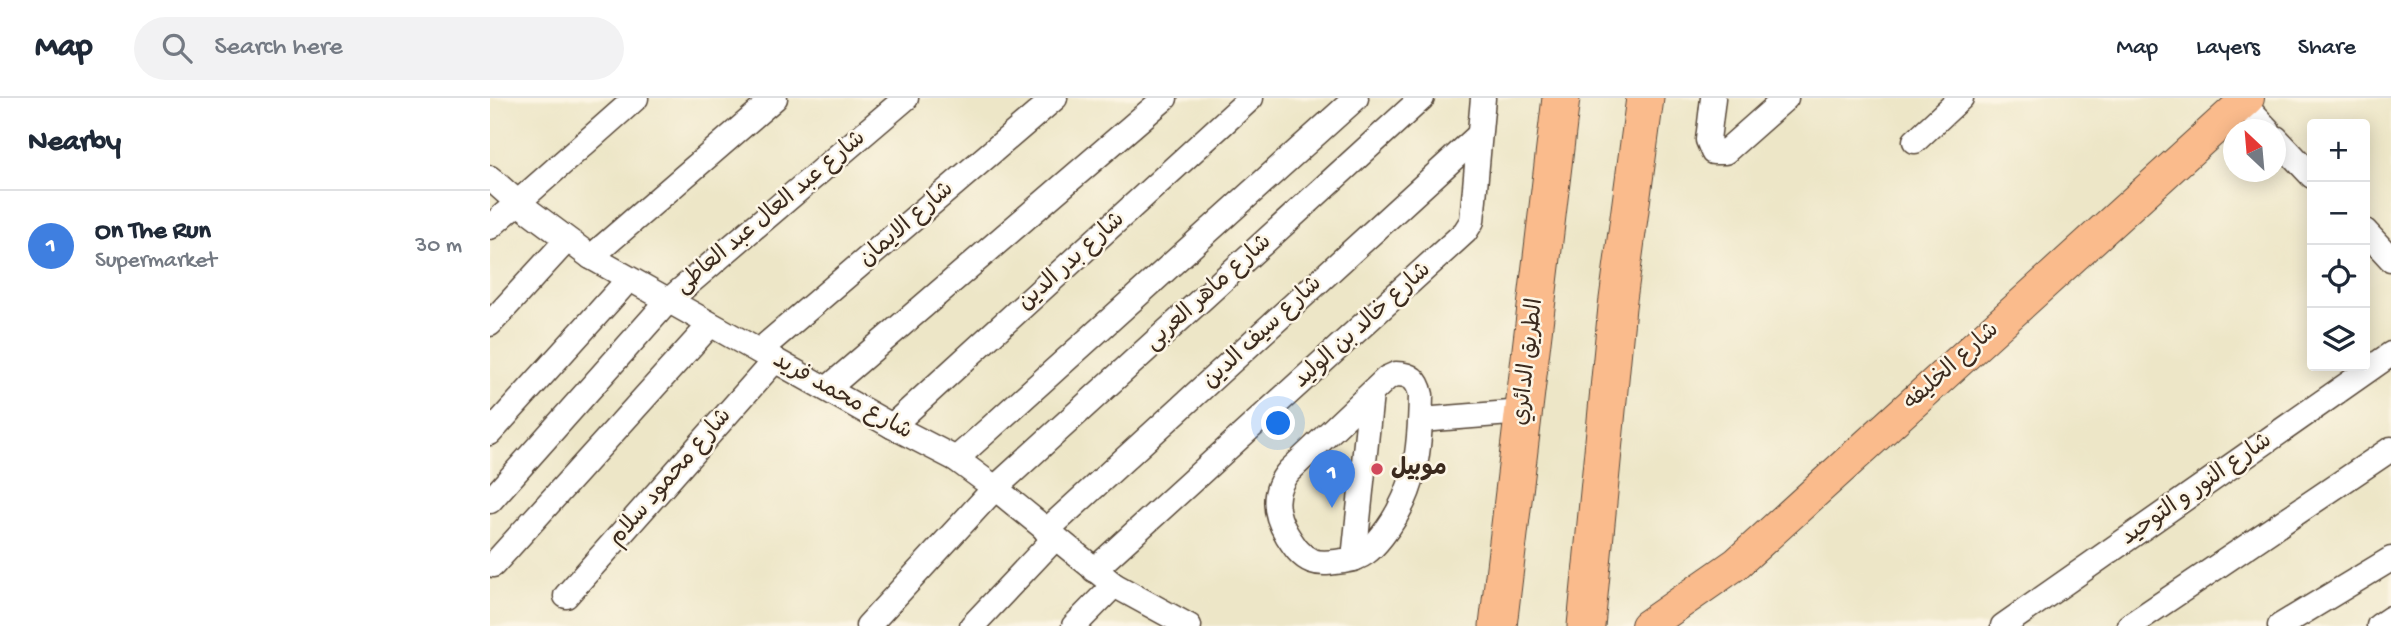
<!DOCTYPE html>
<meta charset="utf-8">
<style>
:root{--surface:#fff;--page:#f2f2f3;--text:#1f2937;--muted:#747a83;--line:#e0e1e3;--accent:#0b8043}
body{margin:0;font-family:"Gochi Hand","Playpen Sans Arabic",sans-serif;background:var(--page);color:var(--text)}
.controls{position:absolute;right:21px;top:21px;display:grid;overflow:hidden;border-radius:7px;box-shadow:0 4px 18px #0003}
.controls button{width:63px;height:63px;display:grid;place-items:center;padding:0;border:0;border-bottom:2px solid var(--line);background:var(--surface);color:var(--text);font:35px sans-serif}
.compass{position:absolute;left:1733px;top:21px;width:63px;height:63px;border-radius:50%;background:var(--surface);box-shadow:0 4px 18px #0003;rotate:334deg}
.you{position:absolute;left:789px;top:326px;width:24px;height:24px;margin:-18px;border:5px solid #fff;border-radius:50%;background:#1a73e8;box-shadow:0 0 0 10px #1a73e833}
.badge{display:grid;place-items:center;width:46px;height:46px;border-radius:50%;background:var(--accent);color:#fff;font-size:23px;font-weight:700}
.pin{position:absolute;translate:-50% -58px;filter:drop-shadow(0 2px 4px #0008)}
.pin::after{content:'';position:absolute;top:37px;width:24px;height:21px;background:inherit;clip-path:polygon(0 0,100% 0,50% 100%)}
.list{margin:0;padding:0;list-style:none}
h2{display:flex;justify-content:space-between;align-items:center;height:91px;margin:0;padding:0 28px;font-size:30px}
h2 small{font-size:23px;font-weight:400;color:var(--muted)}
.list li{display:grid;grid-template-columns:46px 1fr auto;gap:21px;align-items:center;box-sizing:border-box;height:112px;padding:0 28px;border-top:2px solid var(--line)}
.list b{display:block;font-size:26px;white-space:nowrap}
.list p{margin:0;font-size:23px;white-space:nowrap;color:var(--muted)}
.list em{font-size:23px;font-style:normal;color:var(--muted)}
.icon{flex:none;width:38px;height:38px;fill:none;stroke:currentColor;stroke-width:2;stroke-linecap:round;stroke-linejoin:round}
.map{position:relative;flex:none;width:1901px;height:528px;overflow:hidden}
header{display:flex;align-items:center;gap:42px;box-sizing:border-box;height:98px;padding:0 35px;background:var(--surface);border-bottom:2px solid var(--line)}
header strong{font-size:33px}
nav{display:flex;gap:38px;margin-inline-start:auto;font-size:24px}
.search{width:490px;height:63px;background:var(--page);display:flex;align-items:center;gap:18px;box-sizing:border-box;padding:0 24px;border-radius:38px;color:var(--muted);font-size:26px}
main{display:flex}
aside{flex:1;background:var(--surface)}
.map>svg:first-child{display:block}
</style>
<header>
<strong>Map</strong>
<div class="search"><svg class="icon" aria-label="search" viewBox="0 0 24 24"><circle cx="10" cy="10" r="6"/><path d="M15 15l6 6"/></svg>Search here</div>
<nav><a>Map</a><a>Layers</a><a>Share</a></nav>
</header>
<main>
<aside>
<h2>Nearby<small></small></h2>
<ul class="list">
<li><span class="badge" style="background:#3f7fe0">1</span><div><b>On The Run</b><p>Supermarket</p></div><em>30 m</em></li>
</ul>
</aside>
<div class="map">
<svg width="1901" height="528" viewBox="0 0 1901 528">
<rect width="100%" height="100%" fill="#fcf5e5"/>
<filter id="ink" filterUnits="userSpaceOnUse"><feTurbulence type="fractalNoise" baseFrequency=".0143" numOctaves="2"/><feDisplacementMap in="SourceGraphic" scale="14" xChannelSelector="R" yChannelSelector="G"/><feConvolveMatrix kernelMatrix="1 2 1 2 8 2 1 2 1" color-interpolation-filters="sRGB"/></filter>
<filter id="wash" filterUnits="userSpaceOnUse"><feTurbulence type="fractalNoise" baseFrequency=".00686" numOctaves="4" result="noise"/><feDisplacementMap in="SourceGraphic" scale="28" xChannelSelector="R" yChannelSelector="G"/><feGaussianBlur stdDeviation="1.57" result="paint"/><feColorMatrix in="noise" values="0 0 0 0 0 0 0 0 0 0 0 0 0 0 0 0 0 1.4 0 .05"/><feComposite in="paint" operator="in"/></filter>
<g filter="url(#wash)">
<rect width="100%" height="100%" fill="#ede6c7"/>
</g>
<g filter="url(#ink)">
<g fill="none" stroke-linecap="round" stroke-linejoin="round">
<defs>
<g id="minor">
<path d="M1223 0 1218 42 1223 54H1235L1296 0"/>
<path d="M1748 0 1778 32"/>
<path d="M1786 40 1822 78"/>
<path d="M1425 43 1471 0"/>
<path d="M0 80 27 104 101 159 402 328 466 361 505 390 624 487 699 528"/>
<path d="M0 129 146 0"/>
<path d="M1875 133 1901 161"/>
<path d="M101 159 285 0"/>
<path d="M0 226 76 143"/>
<path d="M269 253 565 0"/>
<path d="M906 276C921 276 928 282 931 297 930 351 927 394 892 438 881 452 873 460 854 463 843 464 833 467 822 463 810 458 804 448 797 437 784 415 781 394 799 373L897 280Z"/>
<path d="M337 291 675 0"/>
<path d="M931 322 1033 314"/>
<path d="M402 328 761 0"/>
<path d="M0 335 139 181"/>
<path d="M466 361 866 0"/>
<path d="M0 403 178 203 416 0"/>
<path d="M556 433 989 37"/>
<path d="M864 461 881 296"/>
<path d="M3 467 220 227"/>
<path d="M604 472 975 134 982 123 993 0"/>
<path d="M76 498 285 262"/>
<path d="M378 528 505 390 932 0"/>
<path d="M482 528 565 440"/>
<path d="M584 528 624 487"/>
<path d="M1513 528 1901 256"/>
<path d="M1639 528 1901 351"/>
<path d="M1790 528 1901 461"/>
<path d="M1889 528 1901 520"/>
</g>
<path id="major" d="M1157 528 1246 466 1758 0"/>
<g id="highway">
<path d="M1008 528 1071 0"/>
<path d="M1096 528 1127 209 1155 0"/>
</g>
</defs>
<use href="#minor" stroke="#564637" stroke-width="27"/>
<use href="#major" stroke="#564637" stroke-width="34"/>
<use href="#highway" stroke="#564637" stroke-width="39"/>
<use href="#minor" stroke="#fff" stroke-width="24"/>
<use href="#major" stroke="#fabb8c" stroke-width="32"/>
<use href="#highway" stroke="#fabb8c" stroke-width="37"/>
</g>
</g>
<circle fill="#d1495b" stroke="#fcf5e5" stroke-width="2.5" cx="887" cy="371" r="7"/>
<g text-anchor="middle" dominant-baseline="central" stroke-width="5" stroke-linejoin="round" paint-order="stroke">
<g font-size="23" fill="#3b2a1e" stroke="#fcf5e5">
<text transform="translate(281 115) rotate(-40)">شارع عبد العال عبد العاطى</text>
<text transform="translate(417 127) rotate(-41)">شارع الايمان</text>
<text transform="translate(582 164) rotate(-42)">شارع بدر الدين</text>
<text transform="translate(719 195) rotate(-42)">شارع ماهر العربى</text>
<text transform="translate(873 228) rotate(-42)">شارع خالد بن الوليد</text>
<text transform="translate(773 235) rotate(-43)">شارع سيف الدين</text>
<text transform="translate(1039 264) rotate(-83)">الطريق الدائري</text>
<text transform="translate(1462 269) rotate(-42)">شارع الخليفه</text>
<text transform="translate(352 299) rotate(29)">شارع محمد فريد</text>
<text transform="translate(181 380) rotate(-49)">شارع محمود سلام</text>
<text transform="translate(1707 392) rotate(-35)">شارع النور و التوحيد</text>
</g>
<g font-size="23" font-weight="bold" fill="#3b2a1e" stroke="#fcf5e5" text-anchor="start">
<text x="901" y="371">موبيل</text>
</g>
</g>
</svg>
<div class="controls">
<button>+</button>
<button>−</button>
<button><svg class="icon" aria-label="locate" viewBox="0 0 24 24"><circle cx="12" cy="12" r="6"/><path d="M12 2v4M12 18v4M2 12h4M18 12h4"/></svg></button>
<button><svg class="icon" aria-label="layers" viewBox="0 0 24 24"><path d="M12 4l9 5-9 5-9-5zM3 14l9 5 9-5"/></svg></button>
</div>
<svg class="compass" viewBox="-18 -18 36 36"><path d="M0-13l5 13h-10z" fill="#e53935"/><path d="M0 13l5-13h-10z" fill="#747a83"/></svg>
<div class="you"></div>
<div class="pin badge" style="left:842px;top:410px;background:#3f7fe0">1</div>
</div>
</main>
